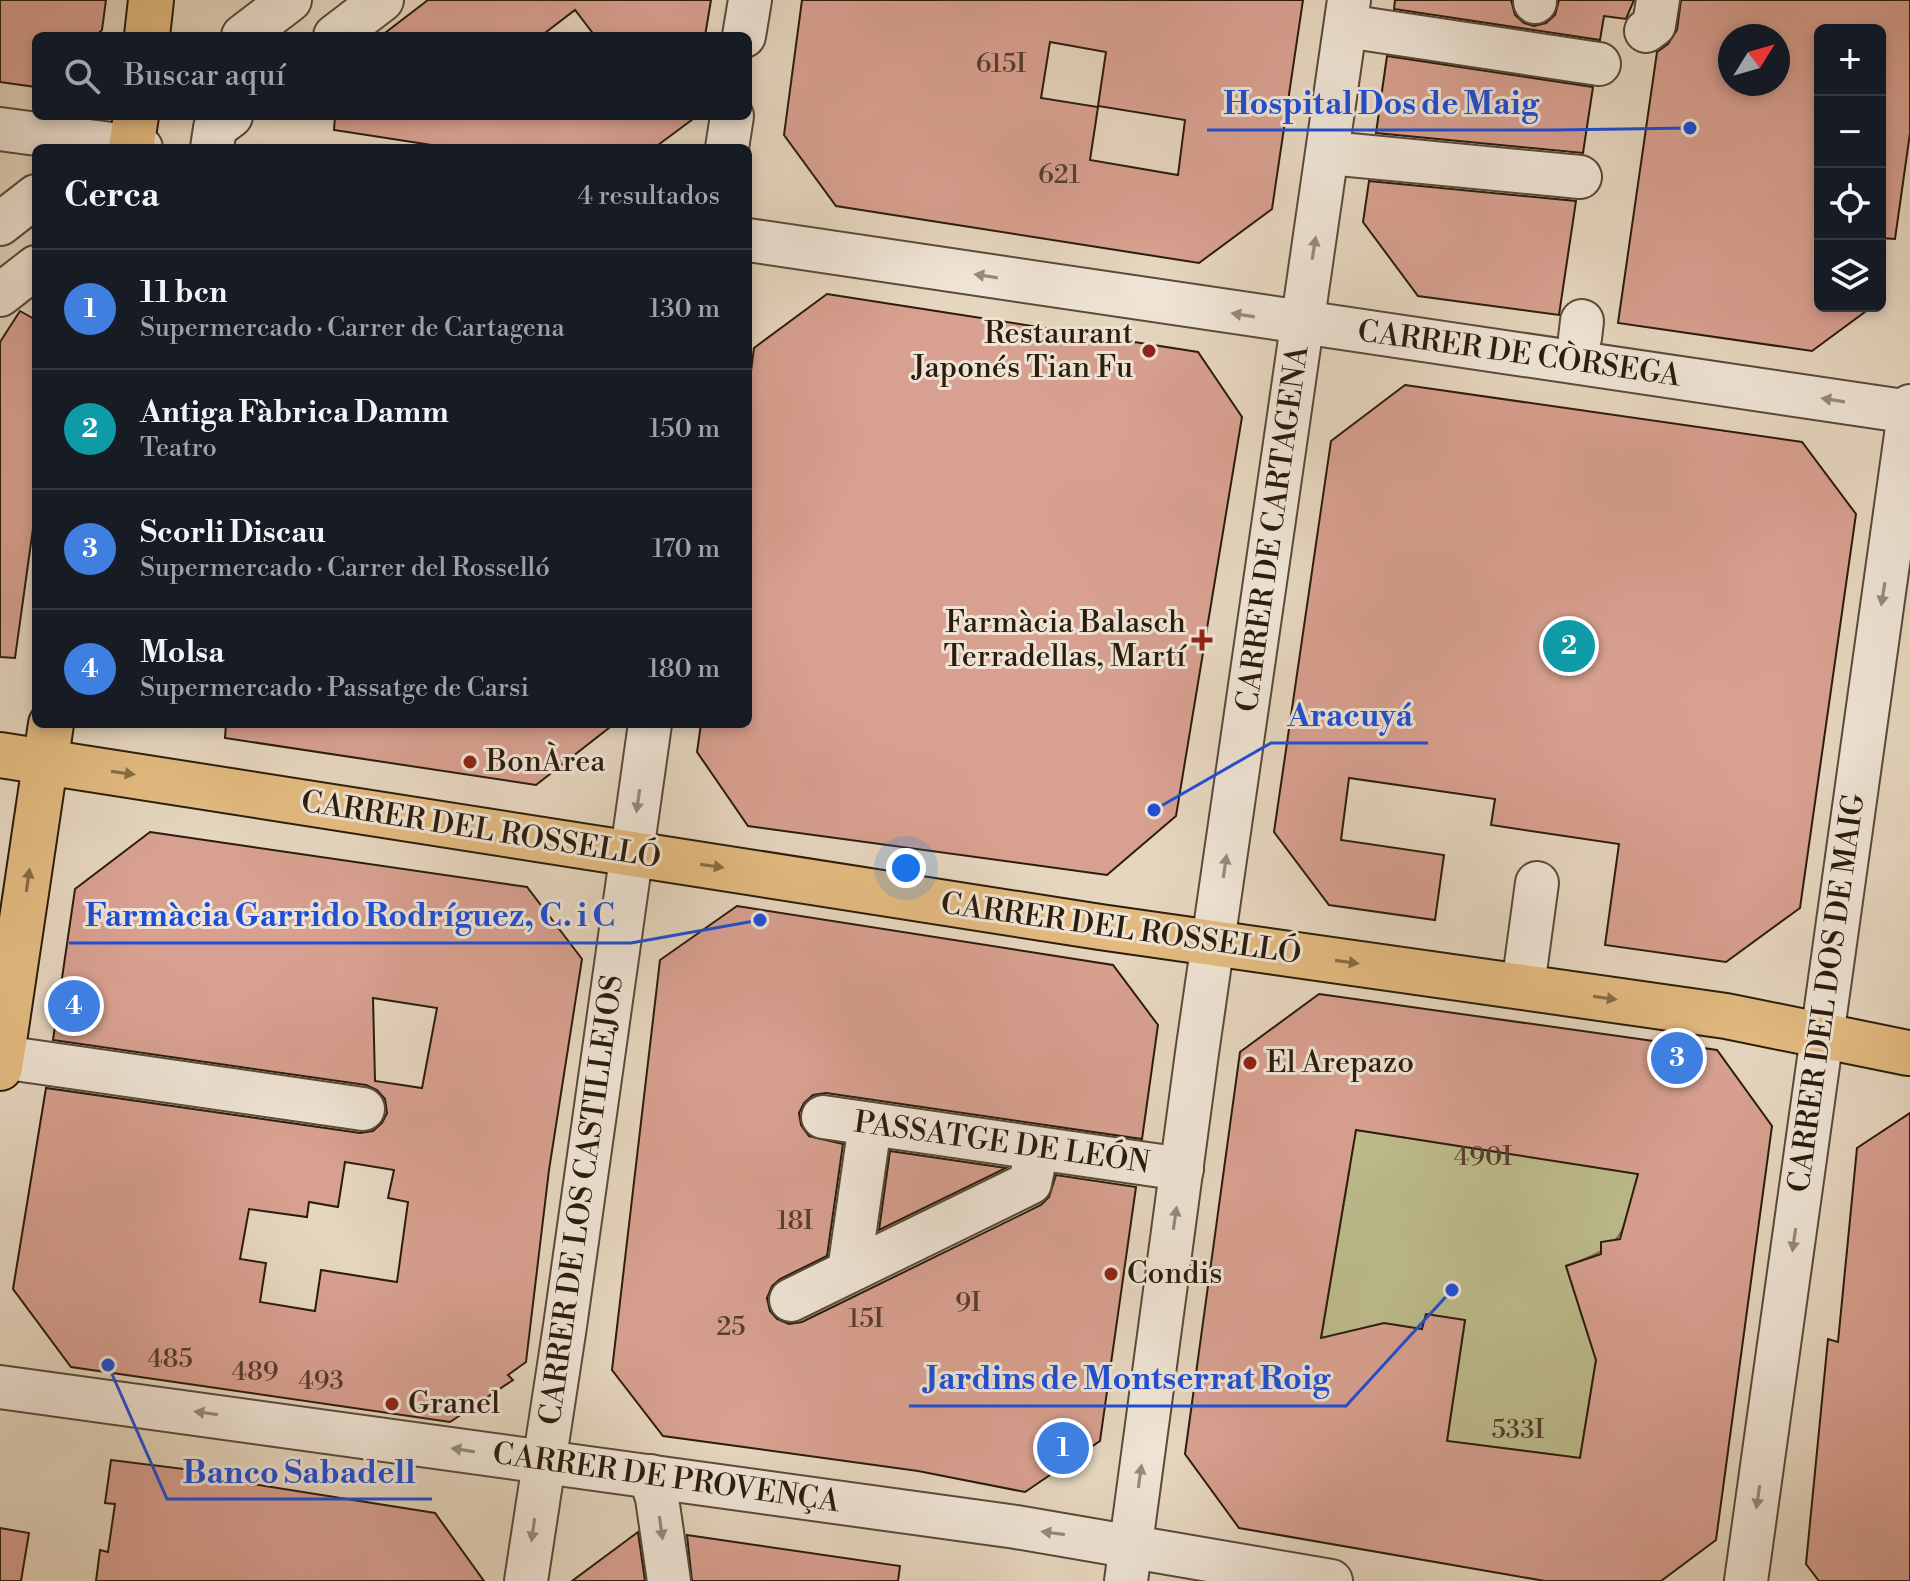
<!DOCTYPE html>
<html lang="es">
<meta charset="utf-8">
<style>
:root{--surface:#171b24;--page:#20242c;--text:#f1f3f6;--muted:#9ea1a6;--line:#363941;--accent:#1a73e8}
body{margin:0;font-family:"Libre Bodoni",serif;background:var(--page);color:var(--text)}
.controls{position:absolute;right:24px;top:24px;display:grid;overflow:hidden;border-radius:12px;box-shadow:0 4px 12px #0003}
.controls button{width:72px;height:72px;display:grid;place-items:center;padding:0;border:0;border-bottom:2px solid var(--line);background:var(--surface);color:var(--text);font:40px sans-serif}
.compass{position:absolute;left:1718px;top:24px;width:72px;height:72px;border-radius:50%;background:var(--surface);box-shadow:0 4px 12px #0003;rotate:53deg}
.you{position:absolute;left:906px;top:868px;width:28px;height:28px;margin:-20px;border:6px solid #fff;border-radius:50%;background:#1a73e8;box-shadow:0 0 0 12px #1a73e833}
.badge{display:grid;place-items:center;width:52px;height:52px;border-radius:50%;background:var(--accent);color:#fff;font-size:26px;font-weight:700}
.pin{position:absolute;translate:-50% -50%;border:4px solid #fff;box-shadow:0 2px 8px #0006}
.list{margin:0;padding:0;list-style:none}
h2{display:flex;justify-content:space-between;align-items:center;height:104px;margin:0;padding:0 32px;font-size:34px}
h2 small{font-size:26px;font-weight:400;color:var(--muted)}
.list li{display:grid;grid-template-columns:52px 1fr auto;gap:24px;align-items:center;box-sizing:border-box;height:120px;padding:0 32px;border-top:2px solid var(--line)}
.list b{display:block;font-size:30px;white-space:nowrap}
.list p{margin:0;font-size:26px;white-space:nowrap;color:var(--muted)}
.list em{font-size:26px;font-style:normal;color:var(--muted)}
.icon{flex:none;width:44px;height:44px;fill:none;stroke:currentColor;stroke-width:2;stroke-linecap:round;stroke-linejoin:round}
.map{position:relative;flex:none;width:1910px;height:1581px;overflow:hidden}
.search{position:absolute;background:var(--surface);box-shadow:0 4px 12px #0003;left:32px;top:32px;width:720px;height:88px;display:flex;align-items:center;gap:20px;box-sizing:border-box;padding:0 28px;border-radius:12px;color:var(--muted);font-size:30px}
.panel{position:absolute;background:var(--surface);box-shadow:0 4px 12px #0003;left:32px;top:144px;width:720px;height:584px;border-radius:12px}
.map>svg:first-child{display:block}
</style>
<div class="map">
<svg width="1910" height="1581" viewBox="0 0 1910 1581">
<rect width="100%" height="100%" fill="#e6d6bf"/>
<filter id="stains"><feTurbulence type="fractalNoise" baseFrequency=".0025" numOctaves="4"/><feColorMatrix values="0 0 0 0 .2 0 0 0 0 .09 0 0 0 0 .02 0 0 0 .5 -.17"/></filter>
<radialGradient id="worn" r=".72"><stop offset=".6" stop-color="#630" stop-opacity="0"/><stop offset="1" stop-color="#630" stop-opacity=".3"/></radialGradient>
<path fill="#bdbb8c" stroke="#746c4c" stroke-width="2" d="M1325 1125 1638 1174C1622 1235 1629 1244 1566 1266L1596 1360 1580 1458 1447 1441 1465 1320 1426 1314 1422 1329 1321 1338 1350 1166Z"/>
<g fill="#d8a090" stroke="#2a1c0c" stroke-width="2" fill-rule="evenodd">
<path d="M0 0H106L102 30 95 36H36V87L0 82Z"/>
<path d="M428 0H711L705 36H595L575 10 541 36H381Z"/>
<path d="M802 0H1303L1272 209 1199 263 836 206 784 135ZM1050 42 1106 52 1098 106 1185 120 1178 175 1090 160 1098 107 1041 98Z"/>
<path d="M1395 0H1511L1515 15 1524 23 1534 26 1546 23 1555 15 1559 0H1634L1626 19 1604 16 1600 40 1394 9Z"/>
<path d="M1681 0H1910V133L1895 239 1880 238V30H1820V306H1873L1812 351 1618 323 1657 52 1668 44 1677 30ZM1730 36H1778V84H1730Z"/>
<path d="M1387 56 1593 87 1583 153 1376 133Z"/>
<path d="M335 116H697L654 148H451L334 130Z"/>
<path d="M1369 181 1576 201 1559 315 1418 296 1363 222Z"/>
<path d="M827 294 1198 352 1242 417 1176 816 1107 875 748 826 697 752 701 724H748V393L754 348Z"/>
<path d="M20 311 36 320V507L15 658 0 657V342Z"/>
<path d="M1405 385 1802 442 1856 514 1800 908 1726 962 1605 945 1619 844 1491 825 1495 799 1349 778 1341 840 1444 855 1435 920 1329 905 1274 832 1331 441Z"/>
<path d="M226 724H614L536 785 225 738Z"/>
<path d="M150 832 527 887 582 959 549 1170 526 1362 508 1375 513 1380 450 1422 71 1367 13 1289 46 1088 360 1133 373 1131 382 1123 387 1113 385 1099 377 1090 366 1085 53 1040 75 889ZM373 998 437 1008 422 1088 375 1081ZM345 1162 394 1170 388 1198 408 1202 397 1282 321 1270 315 1311 260 1302 266 1263 240 1259 249 1209 307 1217 309 1202 338 1207Z"/>
<path d="M737 906 1113 965 1158 1025 1142 1139 826 1093 813 1095 804 1103 799 1113 801 1125 809 1136 843 1144 827 1256 780 1279 772 1286 767 1298 770 1311 777 1319 789 1324 802 1322 1041 1205 1049 1197 1056 1175 1136 1187 1100 1441 1025 1492 918 1471 663 1436 612 1370 660 960Z"/>
<path d="M1319 994 1717 1050 1772 1126 1716 1540 1661 1581H1545L1239 1528 1185 1454 1240 1052ZM1356 1130 1638 1174 1620 1239 1601 1242V1254L1566 1266 1596 1360 1580 1458 1447 1441 1465 1320 1426 1314 1422 1329 1384 1323 1321 1338Z"/>
<path d="M1910 1113V1581H1819L1806 1564 1828 1339 1838 1342 1857 1148Z"/>
<path d="M890 1151 1006 1168 879 1230Z"/>
<path d="M111 1460 241 1476 240 1482 435 1513 484 1581H96L100 1550 108 1552 115 1504 105 1503Z"/>
<path d="M0 1528 29 1533 21 1581H0Z"/>
<path d="M638 1532 645 1581H572Z"/>
<path d="M687 1535 900 1566 898 1581H692Z"/>
</g>
<g fill="none" stroke-linecap="round" stroke-linejoin="round">
<defs>
<g id="minor">
<path d="M1535 2V0"/>
<path d="M1346 26 1599 64"/>
<path d="M1646 31 1654 25 1658 0"/>
<path d="M243 36 290 0"/>
<path d="M335 36 382 0"/>
<path d="M744 36 750 0"/>
<path d="M0 129 141 148"/>
<path d="M212 148 215 128 231 116"/>
<path d="M727 148 732 116"/>
<path d="M1329 153 1580 177"/>
<path d="M0 224 36 196"/>
<path d="M748 240 1910 412"/>
<path d="M0 295 36 267"/>
<path d="M1580 338 1582 321"/>
<path d="M1523 986 1537 883"/>
<path d="M2 1057 363 1109"/>
<path d="M823 1117 1182 1169"/>
<path d="M849 1271 870 1125"/>
<path d="M791 1300 1030 1183 1037 1149"/>
<path d="M0 1387 1016 1527 1331 1581"/>
<path d="M650 1476 657 1498 669 1581"/>
<path d="M526 1581 565 1326 650 724"/>
<path d="M1126 1581 1197 1053 1349 0"/>
<path d="M1746 1581 1910 406"/>
</g>
<g id="major">
<path d="M147 36 151 0"/>
<path d="M131 148 136 116"/>
<path d="M0 755 1100 927 1726 1016 1908 1053"/>
<path d="M0 1068 51 724"/>
</g>
</defs>
<use href="#minor" stroke="#594a39" stroke-width="46"/>
<use href="#major" stroke="#2a1c0c" stroke-width="48"/>
<use href="#minor" stroke="#efe4d5" stroke-width="42"/>
<use href="#major" stroke="#e3bb80" stroke-width="44"/>
</g>
<defs><path id="oneway-solid" d="M-6-.8H1V-3.2L6.5 0L1 3.2V.8H-6Z" transform="scale(2)"/></defs>
<g fill="#968a7b">
<use href="#oneway-solid" transform="translate(1314 248) rotate(-81)"/>
<use href="#oneway-solid" transform="translate(986 276) rotate(-171)"/>
<use href="#oneway-solid" transform="translate(1243 315) rotate(-171)"/>
<use href="#oneway-solid" transform="translate(1833 400) rotate(-171)"/>
<use href="#oneway-solid" transform="translate(1883 594) rotate(99)"/>
<use href="#oneway-solid" transform="translate(638 801) rotate(98)"/>
<use href="#oneway-solid" transform="translate(1225 866) rotate(-82)"/>
<use href="#oneway-solid" transform="translate(1175 1218) rotate(-82)"/>
<use href="#oneway-solid" transform="translate(1794 1240) rotate(98)"/>
<use href="#oneway-solid" transform="translate(206 1413) rotate(-172)"/>
<use href="#oneway-solid" transform="translate(463 1450) rotate(-171)"/>
<use href="#oneway-solid" transform="translate(1140 1476) rotate(-82)"/>
<use href="#oneway-solid" transform="translate(1758 1497) rotate(98)"/>
<use href="#oneway-solid" transform="translate(661 1528) rotate(82)"/>
<use href="#oneway-solid" transform="translate(533 1530) rotate(98)"/>
<use href="#oneway-solid" transform="translate(1053 1533) rotate(-172)"/>
</g>
<g fill="#866c46">
<use href="#oneway-solid" transform="translate(123 773) rotate(8)"/>
<use href="#oneway-solid" transform="translate(712 866) rotate(8)"/>
<use href="#oneway-solid" transform="translate(28 880) rotate(-82)"/>
<use href="#oneway-solid" transform="translate(1347 962) rotate(8)"/>
<use href="#oneway-solid" transform="translate(1605 998) rotate(8)"/>
</g>
<g fill="#8f2418" stroke="#efe4d5" stroke-width="3">
<circle cx="1149" cy="351" r="8"/>
<path d="M1198 628h8v8h8v8h-8v8h-8v-8h-8v-8h8z"/>
<circle cx="470" cy="762" r="8"/>
<circle cx="1250" cy="1063" r="8"/>
<circle cx="1111" cy="1274" r="8"/>
<circle cx="392" cy="1404" r="8"/>
</g>
<g text-anchor="middle" dominant-baseline="central" stroke-width="6" stroke-linejoin="round" paint-order="stroke">
<g font-size="26" fill="#563d2d">
<text x="1001" y="64">615I</text>
<text x="1059" y="175">621</text>
<text x="1483" y="1157">490I</text>
<text x="795" y="1221">18I</text>
<text x="968" y="1303">9I</text>
<text x="866" y="1319">15I</text>
<text x="731" y="1327">25</text>
<text x="170" y="1359">485</text>
<text x="255" y="1372">489</text>
<text x="321" y="1381">493</text>
<text x="1518" y="1430">533I</text>
</g>
<g font-size="30" fill="#2a1c0c" stroke="#efe4d5" text-anchor="start">
<text x="1133" y="334" text-anchor="end">Restaurant<tspan x="1133" dy="34">Japonés Tian Fu</tspan></text>
<text x="1186" y="623" text-anchor="end">Farmàcia Balasch<tspan x="1186" dy="34">Terradellas, Martí</tspan></text>
<text x="486" y="762">BonÀrea</text>
<text x="1266" y="1063">El Arepazo</text>
<text x="1127" y="1274">Condis</text>
<text x="408" y="1404">Granel</text>
</g>
<g font-size="30" fill="#2a1c0c" stroke="#efe4d5">
<text transform="translate(1519 354) rotate(8)">CARRER DE CÒRSEGA</text>
<text transform="translate(1273 529) rotate(-82)">CARRER DE CARTAGENA</text>
<text transform="translate(481 830) rotate(9)">CARRER DEL ROSSELLÓ</text>
<text transform="translate(1121 929) rotate(8)">CARRER DEL ROSSELLÓ</text>
<text transform="translate(1827 993) rotate(-82)">CARRER DEL DOS DE MAIG</text>
<text transform="translate(1002 1143) rotate(8)">PASSATGE DE LEÓN</text>
<text transform="translate(582 1200) rotate(-82)">CARRER DE LOS CASTILLEJOS</text>
<text transform="translate(666 1478) rotate(8)">CARRER DE PROVENÇA</text>
</g>
</g>
<path fill="none" stroke="#1d4ed8" stroke-width="3" d="M1690 128L1555 130H1207M1154 810L1271 743H1428M760 920L631 943H69M1452 1290L1346 1406H909M108 1365L167 1499H432"/>
<g fill="#1d4ed8" stroke="#efe4d5" stroke-width="3">
<circle cx="1690" cy="128" r="8"/>
<circle cx="1154" cy="810" r="8"/>
<circle cx="760" cy="920" r="8"/>
<circle cx="1452" cy="1290" r="8"/>
<circle cx="108" cy="1365" r="8"/>
</g>
<g font-size="32" text-anchor="middle" font-weight="bold" fill="#1d4ed8" stroke="#efe4d5" stroke-width="6" stroke-linejoin="round" paint-order="stroke">
<text x="1381" y="114">Hospital Dos de Maig</text>
<text x="1350" y="726">Aracuyá</text>
<text x="350" y="926">Farmàcia Garrido Rodríguez, C. i C</text>
<text x="1128" y="1389">Jardins de Montserrat Roig</text>
<text x="299" y="1483">Banco Sabadell</text>
</g>
<rect width="100%" height="100%" filter="url(#stains)"/>
<rect width="100%" height="100%" fill="url(#worn)"/>
</svg>
<div class="controls">
<button>+</button>
<button>−</button>
<button><svg class="icon" aria-label="locate" viewBox="0 0 24 24"><circle cx="12" cy="12" r="6"/><path d="M12 2v4M12 18v4M2 12h4M18 12h4"/></svg></button>
<button><svg class="icon" aria-label="layers" viewBox="0 0 24 24"><path d="M12 4l9 5-9 5-9-5zM3 14l9 5 9-5"/></svg></button>
</div>
<svg class="compass" viewBox="-18 -18 36 36"><path d="M0-13l5 13h-10z" fill="#e53935"/><path d="M0 13l5-13h-10z" fill="#9ea1a6"/></svg>
<div class="you"></div>
<div class="pin badge" style="left:1063px;top:1448px;background:#3f7fe0">1</div>
<div class="pin badge" style="left:1569px;top:646px;background:#0f9aa8">2</div>
<div class="pin badge" style="left:1677px;top:1058px;background:#3f7fe0">3</div>
<div class="pin badge" style="left:74px;top:1006px;background:#3f7fe0">4</div>
<div class="search"><svg class="icon" aria-label="search" viewBox="0 0 24 24"><circle cx="10" cy="10" r="6"/><path d="M15 15l6 6"/></svg>Buscar aquí</div>
<section class="panel">
<h2>Cerca<small>4 resultados</small></h2>
<ul class="list">
<li><span class="badge" style="background:#3f7fe0">1</span><div><b>11 bcn</b><p>Supermercado · Carrer de Cartagena</p></div><em>130 m</em></li>
<li><span class="badge" style="background:#0f9aa8">2</span><div><b>Antiga Fàbrica Damm</b><p>Teatro</p></div><em>150 m</em></li>
<li><span class="badge" style="background:#3f7fe0">3</span><div><b>Scorli Discau</b><p>Supermercado · Carrer del Rosselló</p></div><em>170 m</em></li>
<li><span class="badge" style="background:#3f7fe0">4</span><div><b>Molsa</b><p>Supermercado · Passatge de Carsi</p></div><em>180 m</em></li>
</ul>
</section>
</div>
